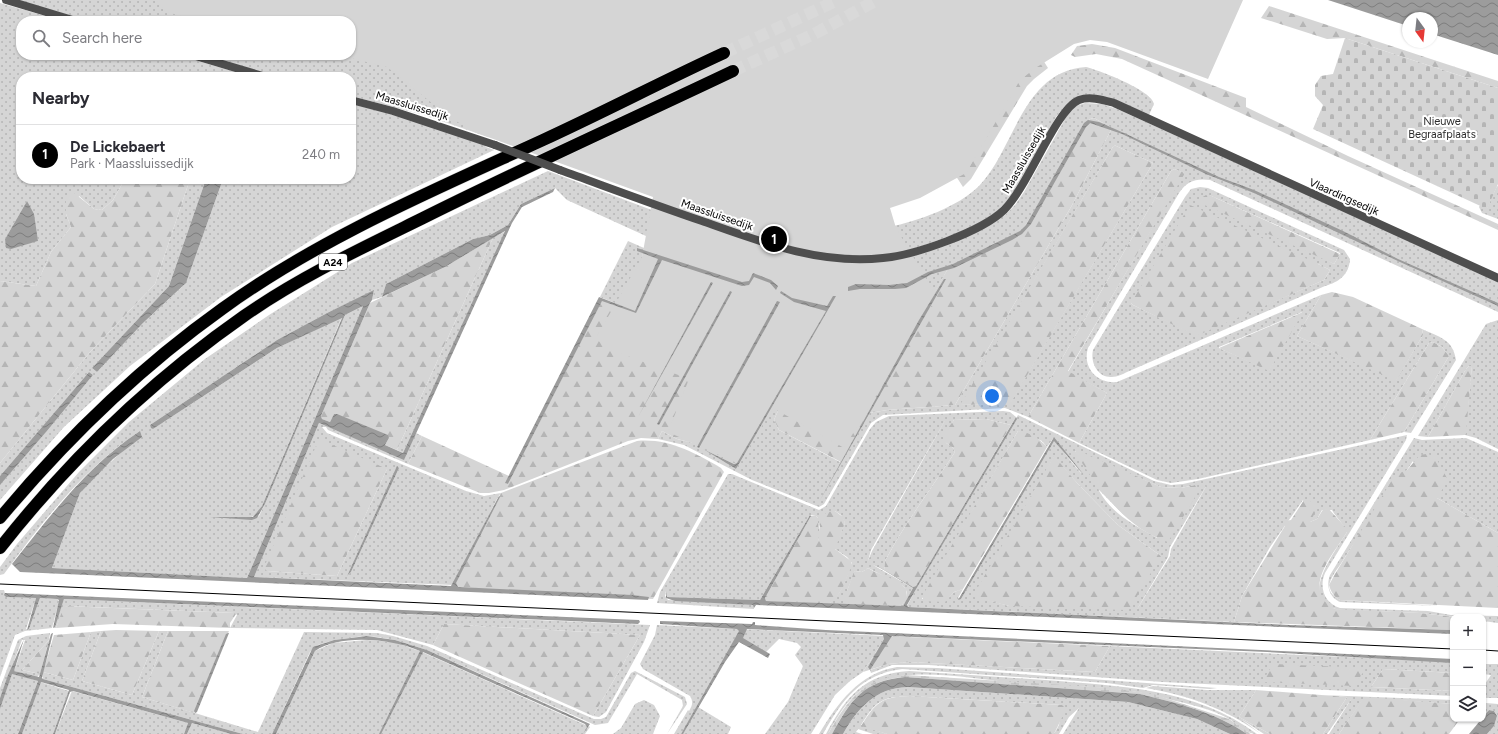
<!DOCTYPE html>
<meta charset="utf-8">
<style>
:root{--surface:#fff;--page:#f2f2f3;--text:#2b2b33;--muted:#7c7c81;--line:#e1e1e2;--accent:#000}
body{margin:0;font-family:Figtree,sans-serif;background:var(--page);color:var(--text)}
.controls{position:absolute;right:12px;bottom:12px;display:grid;overflow:hidden;border-radius:8px;box-shadow:0 1px 3px #0004}
.controls button{width:36px;height:36px;display:grid;place-items:center;padding:0;border:0;border-bottom:1px solid var(--line);background:var(--surface);color:var(--text);font:20px sans-serif}
.compass{position:absolute;left:1402px;top:12px;width:36px;height:36px;border-radius:50%;background:var(--surface);box-shadow:0 1px 3px #0004;rotate:165deg}
.you{position:absolute;left:992px;top:396px;width:14px;height:14px;margin:-10px;border:3px solid #fff;border-radius:50%;background:#1a73e8;box-shadow:0 0 0 6px #1a73e833}
.badge{display:grid;place-items:center;width:26px;height:26px;border-radius:50%;background:var(--accent);color:#fff;font-size:13px;font-weight:700}
.pin{position:absolute;translate:-50% -50%;border:2px solid #fff;box-shadow:0 1px 4px #0006}
.list{margin:0;padding:0;list-style:none}
h2{display:flex;justify-content:space-between;align-items:center;height:52px;margin:0;padding:0 16px;font-size:17px}
h2 small{font-size:13px;font-weight:400;color:var(--muted)}
.list li{display:grid;grid-template-columns:26px 1fr auto;gap:12px;align-items:center;box-sizing:border-box;height:60px;padding:0 16px;border-top:1px solid var(--line)}
.list b{display:block;font-size:15px;white-space:nowrap}
.list p{margin:0;font-size:13px;white-space:nowrap;color:var(--muted)}
.list em{font-size:13px;font-style:normal;color:var(--muted)}
.icon{flex:none;width:22px;height:22px;fill:none;stroke:currentColor;stroke-width:2;stroke-linecap:round;stroke-linejoin:round}
.map{position:relative;flex:none;width:1498px;height:734px;overflow:hidden}
.search{position:absolute;background:var(--surface);box-shadow:0 1px 3px #0004;left:16px;top:16px;width:340px;height:44px;display:flex;align-items:center;gap:10px;box-sizing:border-box;padding:0 14px;border-radius:16px;color:var(--muted);font-size:15px}
.panel{position:absolute;background:var(--surface);box-shadow:0 1px 3px #0004;left:16px;top:72px;width:340px;height:112px;border-radius:16px}
.map>svg:first-child{display:block}
</style>
<div class="map">
<svg width="1498" height="734" viewBox="0 0 1498 734">
<defs>
<pattern id="grass-dots" width="8" height="8" patternUnits="userSpaceOnUse"><rect width="8" height="8" fill="#d5d5d5"/><path d="M2 2h.1M6 6h.1" fill="none" stroke="#b5b5b5" stroke-width="1.8" stroke-linecap="round"/></pattern>
<pattern id="forest-firs" width="22" height="20" patternUnits="userSpaceOnUse"><rect width="22" height="20" fill="#d5d5d5"/><path d="M5 1l3.5 6h-7zM16 11l3.5 6h-7z" fill="#b5b5b5"/></pattern>
<pattern id="wetland-marsh" width="20" height="14" patternUnits="userSpaceOnUse"><rect width="20" height="14" fill="#d5d5d5"/><path d="M1 5h8M5 5V1M11 12h8M15 12V8" fill="none" stroke="#b5b5b5"/></pattern>
<pattern id="cemetery-stones" width="16" height="16" patternUnits="userSpaceOnUse"><rect width="16" height="16" fill="#d5d5d5"/><path d="M2 7V4a2 2 0 0 1 4 0v3zM10 15v-3a2 2 0 0 1 4 0v3z" fill="#b5b5b5"/></pattern>
<pattern id="water-waves" width="16" height="10" patternUnits="userSpaceOnUse"><rect width="16" height="10" fill="#9c9c9c"/><path d="M0 5q4-4 8 0t8 0" fill="none" stroke="#7d7d7d"/></pattern>
</defs>
<rect width="100%" height="100%" fill="#fff"/>
<g fill="url(#grass-dots)" fill-rule="evenodd">
<path d="M17 0H157L228 21H89Z"/>
<path d="M0 3 63 21H21V55H178L252 77H21V179H125L113 200 102 210 94 209 79 196 66 214 71 227 51 252 36 286 0 281ZM27 201 38 241 29 243 5 239Z"/>
<path d="M204 55H351L381 61 489 135 488 137 424 115 351 96V77H279Z"/>
<path d="M1086 67C1099 70 1153 91 1154 104L1149 115C1114 101 1084 77 1056 117 1040 146 1024 185 1000 208 980 228 933 242 906 251L889 227C918 221 958 207 979 186 1015 149 1022 71 1086 67Z"/>
<path d="M1085 103 1102 104 1117 109 1498 281V312L1210 180C1196 178 1187 181 1179 193L1088 348C1082 367 1097 384 1117 382L1321 295 1297 336 1396 380 1423 335 1422 329C1439 337 1453 339 1456 360L1411 433 1404 432 1449 356 1442 347 1433 342 1429 343 1370 440 1198 479 1171 483 1157 480 1079 443 1107 393 1068 372 1184 173 1174 169 1171 171 1028 417 1005 408 883 415 871 423 824 504 819 507 752 480 684 445 658 439 662 431 677 439 693 443 765 307 726 288 729 282 742 286H747L753 277 770 283 776 289 778 286 771 280 753 273 749 281 742 282 731 278 732 275 744 279 751 266 836 269 890 261 932 250 977 231 1005 215 1015 205 1024 192 1069 112 1076 106ZM1094 118 1112 128 1071 207 955 405 887 410 870 413 840 462 779 430 774 420 777 413 841 300C856 292 869 298 885 297 899 295 913 288 928 287L931 288 933 295 949 267 1019 236 1090 119ZM1114 145 1153 163 1010 403 961 405ZM781 291 792 298 827 306 833 296H836L736 469 703 449 734 464 737 463 826 311 794 302 780 293ZM778 301 780 303 700 447H697ZM1302 312 1269 370 1219 348V347ZM772 326 799 341 733 457 707 443Z"/>
<path d="M351 104 385 112 484 144 486 147 494 150 332 227 221 297 130 366 64 427 0 500V485L47 431 93 375 89 372 0 476V463L90 352 155 284 190 179H206L169 286 92 368 97 372 143 323 183 286 187 280 223 179H351Z"/>
<path d="M548 171 673 218 670 247 567 200 555 188 521 204 508 225 490 235 473 239 386 284 382 297 372 300 374 291 329 312 277 340 150 425 153 429 277 348 342 317 262 506 256 515 249 518 252 520 259 516 265 504 345 315 363 306 247 578 52 568 80 493 90 481 125 449 140 431C85 467 42 522 4 574L0 575V567L17 544 79 472 129 422 205 359 269 315 352 263Z"/>
<path d="M1497 186 1498 187V219L1482 213 1479 207 1480 205 1487 208Z"/>
<path d="M1200 187 1208 188 1344 250 1350 259C1349 275 1339 282 1325 286L1127 372C1123 374 1117 377 1112 377 1098 378 1090 363 1093 350L1185 197 1191 189ZM1209 195 1340 253V254L1334 264ZM1318 264 1330 270 1324 280 1196 335 1133 305 1131 303Z"/>
<path d="M506 231 403 453 397 450 493 238Z"/>
<path d="M628 241 660 255 643 253 632 310 600 297Z"/>
<path d="M1498 320V449L1476 438 1465 435 1472 366H1469L1466 369 1428 437 1418 436 1486 324Z"/>
<path d="M1003 411 1010 412 1016 417 1011 425 986 419 954 420 948 429 945 442 953 448 955 452C931 489 905 523 885 561L884 570 873 565 913 588 903 606 828 604C842 596 846 577 852 563L847 557 835 549V546L845 523 841 515 835 511 819 526 820 533 818 541 816 539 818 518 816 516 810 515 760 600 667 597 666 591 730 477 666 591 665 596 668 600 754 605V609L657 603 660 592 728 474H732L819 510 826 506 870 429 876 422 889 416ZM947 417 872 551 868 561 871 550ZM868 568 903 586C910 593 906 598 902 605L847 591 855 571 862 572Z"/>
<path d="M1018 415 1154 481 1171 485 1183 484 1407 435 1406 440 1325 573C1319 587 1324 603 1340 608L1428 611 1451 615 1498 616V623L1483 621V617H1454L1420 613 1344 610C1293 606 1334 553 1347 532 1346 527 1335 516 1332 510H1322L1317 519 1310 522 1303 500 1270 547 1242 596 1234 622 908 607 907 606 915 591ZM1018 431 1042 441 1047 447 1054 437 1083 476 1054 440 961 599 958 598 963 589 954 592 949 597 922 599ZM1075 451 1161 487 1181 488 1195 485 1157 538C1134 524 1113 516 1098 489L1126 517 1099 486ZM1054 457 1078 484 1118 525 1161 556 1009 606 974 596ZM1208 483 1171 549 1170 556 1136 611 1168 557 1170 547Z"/>
<path d="M319 423 404 459 416 433 422 436 408 464 328 430 326 427H322L327 433 466 491 484 496 501 493 498 497 453 585 254 577ZM397 467 399 468 351 572 347 576ZM387 469 337 576 267 571Z"/>
<path d="M1414 438 1422 440 1466 438 1498 452V533L1437 498 1413 461C1391 495 1364 526 1342 562 1338 568 1330 578 1329 586 1329 593 1335 597 1340 600L1440 606 1340 602C1329 597 1326 586 1330 575Z"/>
<path d="M0 590H4L6 597 36 598 26 629H29L40 598 57 599 59 601 52 628 25 631 15 635 0 677Z"/>
<path d="M64 599 650 625 644 642 606 712 599 717 593 716 640 635 444 624 433 645 377 630 230 628 237 615 235 613 65 606 56 628H54Z"/>
<path d="M657 625 886 636 863 672 850 681 835 695 811 734H765L788 702 803 666 795 655 801 647 797 643 779 639 764 654 735 639 698 707 731 727 728 734H682L696 709 681 734H674L688 710 689 711C693 705 693 701 690 696L643 669 640 664 655 635Z"/>
<path d="M101 631 82 681 132 695 159 631H168L142 697 258 732 304 632 377 633 393 636 427 646 594 719H601L606 717 631 673 635 671 685 697 687 704 667 734 683 706 682 700 637 674 608 723 595 725 427 650 395 640 378 637 364 636 334 640 318 645 310 652 272 734H243L43 679V672L73 680 91 632Z"/>
<path d="M50 633 49 640 22 670 40 674 37 677 14 671 25 640H22L0 698V688L18 640 26 636Z"/>
<path d="M367 640 394 642 422 652 590 727 585 734H276L315 651 333 643Z"/>
<path d="M1110 646 1453 662V673L1383 669 1371 687 1453 691V696L1163 682 929 665H892L871 673 870 670 888 664 909 662 1095 672Z"/>
<path d="M1483 664H1498V698H1483V687L1491 675 1483 674Z"/>
<path d="M897 667 937 668 1217 688 1210 689 1153 685 1143 688 1107 683 902 669C861 674 842 700 823 734H819C838 703 859 673 897 667Z"/>
<path d="M909 671C954 674 1000 677 1045 680 1118 686 1196 688 1257 734 1247 734 1239 726 1231 720 1213 709 1188 704 1168 699 1121 685 1072 687 1023 684 980 680 916 666 876 682 851 692 840 712 828 734H826C846 697 864 674 909 671Z"/>
<path d="M12 673 38 681 18 734H0V709Z"/>
<path d="M40 682 69 691 53 734H22Z"/>
<path d="M1153 686 1207 690H1256L1239 717 1270 734H1264L1241 719 1261 734C1226 709 1188 695 1146 688Z"/>
<path d="M908 687 1128 702 1197 719 1230 734H1063L1079 708 1069 717 1059 734H1054L1059 725 1062 705 910 696C881 697 876 701 861 725L887 734H873L858 729 856 732 862 734H843C858 708 875 688 908 687Z"/>
<path d="M72 691 188 723 184 734H55Z"/>
<path d="M1321 695 1453 700V704L1364 698 1339 734H1329L1352 698 1327 734H1323L1347 697Z"/>
<path d="M644 700 654 705 660 716 653 734H613L621 728 635 704Z"/>
<path d="M1486 703 1498 704V734H1487L1494 726 1497 716 1494 711 1489 710 1483 717V706Z"/>
<path d="M192 723 231 734H187Z"/>
</g>
<g fill="url(#forest-firs)">
<path d="M1269 6 1498 81V88L1345 38 1327 39 1261 18Z"/>
<path d="M1092 44 1115 48 1246 98V107L1348 156 1498 224V230L1122 59 1096 54 1075 57 1071 55 1077 46Z"/>
<path d="M1043 60 1048 68 1034 79 1027 86 971 179 963 187 952 170 1008 89Z"/>
<path d="M1094 118 1112 128 1071 207 955 405 887 410 870 413 841 462 779 430 774 420 777 413 836 305 933 294 949 267 1019 236 1090 119Z"/>
<path d="M1114 145 1153 163 1010 404 960 405Z"/>
<path d="M1174 169 1185 173 1068 371 1107 393 1079 443 1028 417 1171 171Z"/>
<path d="M125 179H190L155 284 90 352 0 463V281L36 286 51 252 71 227 66 214V200L73 192 94 209 102 210 113 200Z"/>
<path d="M1206 195H1209L1340 254 1334 264 1196 201Z"/>
<path d="M1190 205 1318 264 1330 270 1324 280 1196 336 1133 305 1131 303Z"/>
<path d="M493 238 397 450 385 445 389 438 334 414 330 422 322 419 321 416 370 303 445 267Z"/>
<path d="M1332 292 1353 297 1422 329 1423 335 1396 381 1297 336 1321 295Z"/>
<path d="M602 300 630 312 765 306 693 443 677 439 662 431 658 439 641 438 628 441 504 490 489 493H480L408 464 422 436 509 476 506 483 508 484Z"/>
<path d="M1303 312 1269 371 1219 348Z"/>
<path d="M1433 342 1442 347 1449 356 1404 432 1370 440 1429 343Z"/>
<path d="M1469 366H1472L1466 433 1465 435 1428 437 1466 369Z"/>
<path d="M986 419 1011 425 916 586 913 587 884 570 885 561C905 523 931 489 955 452L953 448 945 442V432L954 420Z"/>
<path d="M1018 431C1028 431 1041 440 1047 447L963 589 954 592 945 602 923 601V595Z"/>
<path d="M319 439 387 469 337 576 267 571 265 569V565Z"/>
<path d="M637 441C668 438 695 453 721 468L724 472 653 599 452 590 501 493Z"/>
<path d="M1077 450 1161 487 1181 488 1195 485 1198 492 1168 542C1125 528 1098 488 1075 452Z"/>
<path d="M1426 454 1435 456 1448 480 1437 498 1498 533V608L1340 600C1334 597 1331 592 1329 585L1335 574 1395 475 1407 470 1420 455Z"/>
<path d="M1054 456 1078 484 1118 525 1161 556 1130 608 1125 610 1009 606 974 597V594Z"/>
<path d="M1304 500H1309L1318 507 1310 522 1317 519 1324 508H1328L1347 529V532C1333 555 1300 590 1335 609L1420 613 1454 617 1453 630 1234 622 1242 596 1285 526V521L1291 520Z"/>
<path d="M835 511 843 517 845 523 835 549 851 561 852 565 843 587 835 600 828 604 766 601 765 598 811 516H816L818 518V541L821 516 828 512Z"/>
<path d="M868 568C880 576 896 577 906 589L907 598 902 605 844 604 845 596 854 572 855 571 862 572Z"/>
<path d="M64 606 235 613 236 614 230 623V628L113 624 56 628Z"/>
<path d="M444 624 640 635 593 716 433 645Z"/>
<path d="M116 630 159 631 132 695 82 681 101 631Z"/>
<path d="M168 631H229L194 713 142 697Z"/>
<path d="M91 632 73 680 43 672 54 635Z"/>
<path d="M886 636 1110 646 1095 672 909 662 888 664 863 672Z"/>
<path d="M49 640 40 674 22 670Z"/>
<path d="M1273 664 1366 668 1354 686 1262 682Z"/>
<path d="M1383 669 1453 673V691L1371 687Z"/>
<path d="M1256 690 1347 697 1323 734H1270L1239 717Z"/>
<path d="M910 696 1062 705 1066 709 1054 734H887L861 726C876 702 881 697 910 696Z"/>
<path d="M1364 697 1453 704V719H1460L1449 734H1339Z"/>
</g>
<path fill="url(#wetland-marsh)" d="M906 675 1111 688 1153 694 1229 719 1251 734H1247C1215 712 1177 703 1140 694L905 677C864 680 850 701 832 734H828C848 699 863 678 906 675Z"/>
<path fill="url(#cemetery-stones)" d="M1345 38 1498 88V184L1487 209 1313 129 1323 105 1315 96V85L1321 76 1333 74Z"/>
<path fill="#d5d5d5" d="M156 0H1243L1208 79 1107 42 1090 40 1074 44 1037 67 1020 80 966 173 920 198 890 208 896 228 937 297 844 448 773 408 739 464 668 432 689 379 606 348 596 338 642 257 653 197 474 132 448 116 387 67 338 55H351V21H202L166 12Z"/>
<g fill="url(#water-waves)">
<path d="M1328 0H1498V55L1432 34V18H1408V26Z"/>
<path d="M1088 120 1099 122 1124 133 1219 177 1254 190 1343 231 1398 259 1498 303V306L1400 262 1254 193 1206 174 1122 134 1090 123 1086 127 1031 224 1022 234 1012 240 954 268 932 274 906 288 895 289H860L848 291V287L856 284 889 285 907 283 928 272 953 264 1020 231 1026 225 1084 123Z"/>
<path d="M206 179H223L186 283 143 323 97 372 92 368 169 286Z"/>
<path d="M555 188 553 192 522 207 512 223 404 460 319 423 254 577 451 586 499 496 500 497 456 583 458 587 632 595 649 597 648 600 20 572 12 564C50 516 88 465 140 431L142 437 113 459 80 493 52 568 247 578 363 306 345 315 265 504 257 518 252 520 210 517H253L262 506 342 318 277 348 153 429 151 428 150 425 277 340 329 312 374 290 372 300 370 303 321 416 322 419 330 422 334 414H337L388 435 389 438 385 445 403 453 505 231 445 267 382 297 386 284 473 239 490 235 508 225 521 204Z"/>
<path d="M27 201 34 214 38 241 11 249 6 248 5 239Z"/>
<path d="M637 248 742 282 749 281 753 273 771 280 778 286 776 290 770 283 754 277 749 285 742 286 662 260 636 313 602 301 508 484 505 483 599 297 635 311 658 259 637 251Z"/>
<path d="M944 279H946L819 502 919 320Z"/>
<path d="M711 282 713 283 638 417Z"/>
<path d="M730 291 732 292 659 425 657 424Z"/>
<path d="M781 291 792 298 827 306 833 296H836L736 469 703 449 734 464 737 463 826 311 794 302 780 293Z"/>
<path d="M777 301 780 302 699 448 697 447Z"/>
<path d="M89 372 93 375 47 431 0 485V476Z"/>
<path d="M1016 417 1017 419 915 591 907 605 908 607 1290 625 1453 630V634L828 608 756 605 754 608 753 605 675 601 666 598V591L730 477 666 591 667 597 760 600 810 515 811 516 765 598 766 601 903 606 913 588 874 564 913 587 916 586Z"/>
<path d="M1054 437 1084 475 1054 441 961 599 958 600Z"/>
<path d="M397 466 399 468 351 572 347 576Z"/>
<path d="M5 593 590 618 639 620 640 622 638 624 64 599 55 627 53 628 59 600 57 599 40 598 29 629 27 630 36 598 6 597 4 595Z"/>
<path d="M660 621 752 624 753 622H755V625L826 630 1392 656 1453 659V663L1267 652 892 636 870 670 868 667 884 639 883 635 747 629 743 638 770 654 768 658 739 642 725 662 683 734H681L739 631 737 629 660 624Z"/>
<path d="M53 633 42 678 43 679 243 734H231L192 723 187 734H184L188 723 73 691 70 692 55 734H53L69 690 41 682 22 734H18L38 681 12 674 0 709V698L8 675 24 639 14 671 39 677 51 634Z"/>
<path d="M229 633 197 712 195 713 194 711 226 634Z"/>
<path d="M367 636 395 640 427 650 590 724 583 734 587 727 585 724 423 652 381 734H379L420 651C394 639 340 633 315 651L276 734H272L313 647 334 640Z"/>
<path d="M905 677 1140 694C1177 703 1215 712 1247 734H1230L1197 719 1128 702 908 687C875 688 858 708 843 734H832C851 700 863 681 905 677Z"/>
<path d="M1489 710 1494 711 1497 716 1494 726 1487 734H1469Z"/>
</g>
<g fill="none" stroke-linecap="round" stroke-linejoin="round">
<g stroke="#d9d9d9" stroke-width="12" stroke-dasharray="12 6" stroke-linecap="butt">
<path d="M724 53 838 0"/>
<path d="M733 71 814 34 877 0"/>
</g>
<defs>
<g id="motorway">
<path d="M0 518C66 439 138 369 222 309 320 238 434 190 543 140 604 112 663 81 724 53"/>
<path d="M0 548C70 459 151 381 244 316 300 277 362 248 423 218 525 167 630 120 733 71"/>
</g>
</defs>
<use href="#motorway" stroke="#dbdbdb" stroke-width="13"/>
<g stroke="#4e4e4e" stroke-width="8">
<path d="M6 0 76 21"/>
<path d="M192 55 266 77"/>
<path d="M351 100 393 111 495 145"/>
<path d="M560 170C607 187 655 205 702 221 761 242 820 265 883 258 915 255 981 232 1004 210 1028 187 1056 109 1079 100 1090 96 1103 100 1114 103L1498 278"/>
</g>
<use href="#motorway" stroke="#000" stroke-width="12"/>
<g stroke="#000" stroke-width="1">
<path d="M0 584 1453 649"/>
<path d="M1483 650 1498 651"/>
</g>
<path stroke="#4e4e4e" stroke-width="8" d="M495 145 560 170"/>
</g>
<g text-anchor="middle" dominant-baseline="central" stroke-width="4" stroke-linejoin="round" paint-order="stroke">
<rect fill="#fff" stroke="#4c4c4c" stroke-width="1" x="319" y="254" width="28" height="16" rx="3"/>
<g font-size="10" font-weight="bold" fill="#000">
<text x="333" y="262">A24</text>
</g>
<g font-size="11" fill="#000" stroke="#fff">
<text transform="translate(412 106) rotate(17)">Maassluissedijk</text>
<text transform="translate(1024 160) rotate(-60)">Maassluissedijk</text>
<text transform="translate(1344 197) rotate(24)">Vlaardingsedijk</text>
<text transform="translate(717 215) rotate(19)">Maassluissedijk</text>
</g>
<g font-size="11" fill="#2c2c2c" stroke="#fff">
<text x="1442" y="121">Nieuwe<tspan x="1442" dy="13">Begraafplaats</tspan></text>
</g>
</g>
</svg>
<div class="controls">
<button>+</button>
<button>−</button>
<button><svg class="icon" aria-label="layers" viewBox="0 0 24 24"><path d="M12 4l9 5-9 5-9-5zM3 14l9 5 9-5"/></svg></button>
</div>
<svg class="compass" viewBox="-18 -18 36 36"><path d="M0-13l5 13h-10z" fill="#e53935"/><path d="M0 13l5-13h-10z" fill="#7c7c81"/></svg>
<div class="you"></div>
<div class="pin badge" style="left:774px;top:239px">1</div>
<div class="search"><svg class="icon" aria-label="search" viewBox="0 0 24 24"><circle cx="10" cy="10" r="6"/><path d="M15 15l6 6"/></svg>Search here</div>
<section class="panel">
<h2>Nearby<small></small></h2>
<ul class="list">
<li><span class="badge">1</span><div><b>De Lickebaert</b><p>Park · Maassluissedijk</p></div><em>240 m</em></li>
</ul>
</section>
</div>
